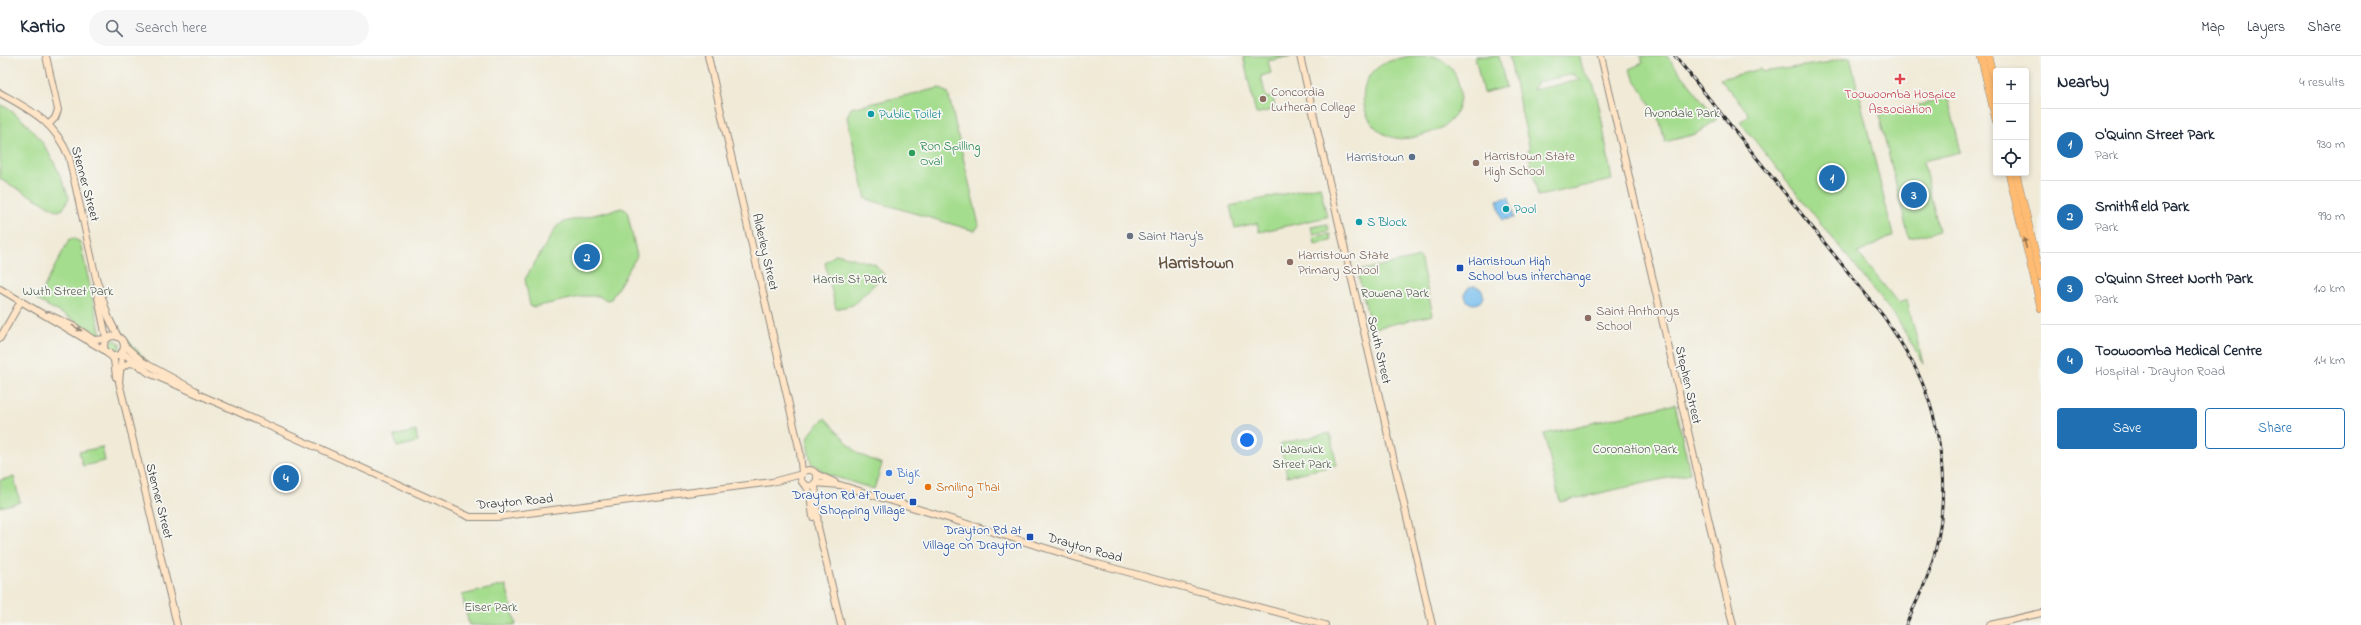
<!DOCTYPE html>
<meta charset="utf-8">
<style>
:root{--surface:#fff;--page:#f6f6f7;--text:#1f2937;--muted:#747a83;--line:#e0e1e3;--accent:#1f6fb2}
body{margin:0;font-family:"Indie Flower",sans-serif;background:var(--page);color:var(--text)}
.controls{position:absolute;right:12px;top:12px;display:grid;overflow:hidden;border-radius:4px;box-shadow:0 2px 6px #0003}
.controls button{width:36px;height:36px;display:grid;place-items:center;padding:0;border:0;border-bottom:1px solid var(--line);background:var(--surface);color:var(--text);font:20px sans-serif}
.you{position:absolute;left:1247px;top:384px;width:14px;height:14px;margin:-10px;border:3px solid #fff;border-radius:50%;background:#1a73e8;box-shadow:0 0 0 6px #1a73e833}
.badge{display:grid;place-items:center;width:26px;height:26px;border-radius:50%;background:var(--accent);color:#fff;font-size:13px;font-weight:700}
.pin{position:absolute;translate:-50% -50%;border:2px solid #fff;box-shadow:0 1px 4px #0006}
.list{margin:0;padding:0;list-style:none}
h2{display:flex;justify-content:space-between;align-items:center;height:52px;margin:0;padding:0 16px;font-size:17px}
h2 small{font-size:13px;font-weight:400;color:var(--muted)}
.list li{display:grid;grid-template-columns:26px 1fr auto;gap:12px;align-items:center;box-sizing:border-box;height:72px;padding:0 16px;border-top:1px solid var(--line)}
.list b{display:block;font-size:15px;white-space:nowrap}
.list p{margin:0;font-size:13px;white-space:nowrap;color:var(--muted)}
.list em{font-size:13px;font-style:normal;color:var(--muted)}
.actions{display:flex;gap:8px;padding:12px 16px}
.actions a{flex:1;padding:9px 0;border:1px solid var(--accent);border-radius:4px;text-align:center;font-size:14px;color:var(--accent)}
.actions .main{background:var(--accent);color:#fff}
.icon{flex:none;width:22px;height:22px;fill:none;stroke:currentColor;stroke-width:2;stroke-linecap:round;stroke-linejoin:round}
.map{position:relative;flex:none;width:2041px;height:569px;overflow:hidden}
header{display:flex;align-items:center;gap:24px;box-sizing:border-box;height:56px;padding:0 20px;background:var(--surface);border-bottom:1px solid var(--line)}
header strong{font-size:19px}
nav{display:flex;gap:22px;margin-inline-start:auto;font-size:14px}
.search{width:280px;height:36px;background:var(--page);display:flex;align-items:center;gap:10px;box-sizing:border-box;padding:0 14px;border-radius:22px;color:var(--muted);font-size:15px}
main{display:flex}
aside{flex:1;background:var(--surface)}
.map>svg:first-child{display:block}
</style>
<header>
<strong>Kartio</strong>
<div class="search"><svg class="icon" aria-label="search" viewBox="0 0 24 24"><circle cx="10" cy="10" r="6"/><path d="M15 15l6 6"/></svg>Search here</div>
<nav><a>Map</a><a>Layers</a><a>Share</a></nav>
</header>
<main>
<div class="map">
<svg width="2041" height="569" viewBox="0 0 2041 569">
<rect width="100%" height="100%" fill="#f6f6f2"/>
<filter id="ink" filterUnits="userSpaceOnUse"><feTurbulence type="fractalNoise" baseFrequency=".025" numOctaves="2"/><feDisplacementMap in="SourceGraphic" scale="8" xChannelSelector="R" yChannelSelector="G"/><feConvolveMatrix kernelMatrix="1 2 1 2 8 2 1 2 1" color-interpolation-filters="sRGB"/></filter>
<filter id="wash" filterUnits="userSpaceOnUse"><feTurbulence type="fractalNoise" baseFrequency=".012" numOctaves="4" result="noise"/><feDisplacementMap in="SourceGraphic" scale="16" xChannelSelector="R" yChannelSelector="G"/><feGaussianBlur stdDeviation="0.9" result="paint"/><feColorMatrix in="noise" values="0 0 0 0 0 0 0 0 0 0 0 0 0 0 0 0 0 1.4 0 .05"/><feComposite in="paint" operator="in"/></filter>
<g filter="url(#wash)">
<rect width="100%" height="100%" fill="#f0ead7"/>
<g fill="#a5dd8e" stroke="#68845c" fill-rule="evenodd">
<path d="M1243 0H1292L1268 5 1271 17 1261 20 1266 42 1273 41 1275 53 1256 58Z"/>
<path d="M1409 0C1416 0 1426 0 1433 0 1458 7 1467 40 1454 60 1446 72 1435 75 1423 79 1414 81 1405 84 1396 82 1362 76 1351 29 1380 10 1388 4 1399 3 1409 0Z"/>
<path d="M1475 0H1499L1506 31 1483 37Z"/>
<path d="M1509 0H1580C1581 5 1581 11 1584 15 1588 21 1592 25 1595 33 1603 63 1606 94 1612 124L1538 140 1528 94H1530ZM1573 18 1581 24 1533 34 1537 26Z"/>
<path d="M1640 0H1667L1717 63 1696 78 1665 86 1660 66 1629 13 1643 7Z"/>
<path d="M1850 1 1893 180 1858 197 1898 247 1907 244 1923 307 1897 263 1740 66 1748 60 1747 55 1720 23 1761 13 1762 16 1825 7Z"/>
<path d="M939 32 948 37 979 169 975 175 866 143 847 61 851 52Z"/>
<path d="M1948 42 1961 96 1923 105 1939 175 1909 182 1879 59Z"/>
<path d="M0 48C38 69 55 104 69 142L63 153 58 155 0 123Z"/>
<path d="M1320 130 1327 161 1259 176 1257 167 1235 172 1230 150Z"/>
<path d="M622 152 627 155 637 200 611 243 607 244 598 240H584L534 251 530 250 525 223 557 170 564 166Z"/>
<path d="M1327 168 1329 175 1313 178 1311 171Z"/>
<path d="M1330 178 1331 185 1315 188 1314 181Z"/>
<path d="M73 182 80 186 101 279 37 244 69 184Z"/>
<path d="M836 198 875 208 884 219 853 249 836 253 825 207Z"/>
<path d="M1420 201 1433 259 1371 273 1358 218 1359 215Z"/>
<path d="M112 262 126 282 145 303 144 304 118 278Z"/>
<circle cx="114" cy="290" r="6"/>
<path d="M1675 348 1690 417 1560 446 1544 378Z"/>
<path d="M825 362 858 398 882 408 874 433 829 419 811 407C805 381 806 380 825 362Z"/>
<path d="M416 375 418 386 397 391 394 380Z"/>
<path d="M1330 377 1337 409 1287 420 1280 388Z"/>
<path d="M102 391 105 405 83 410 79 396Z"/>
<path d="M14 421 20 446 0 451V424Z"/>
<path d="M506 529 516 569H469L462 539Z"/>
</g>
<g fill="#78bff0" stroke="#52758e">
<path d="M1509 141 1514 162 1502 164 1497 144Z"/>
<circle cx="1474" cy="239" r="9"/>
</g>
</g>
<g filter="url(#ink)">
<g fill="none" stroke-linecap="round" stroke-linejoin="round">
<defs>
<g id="secondary">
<path d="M46 0 58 54 55 62 49 68"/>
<path d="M708 0 800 396 802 417"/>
<path d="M1300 0 1432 569"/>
<path d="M1601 0 1733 569"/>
<path d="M0 37C32 55 54 65 69 101L96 222 108 260 118 281"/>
<path d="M96 231 106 282"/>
<path d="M0 233 109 297"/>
<path d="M49 259 75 271 94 284 106 283"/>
<circle cx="114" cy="290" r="10"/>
<path d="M0 282 21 245"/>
<path d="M124 289 143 306 196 335"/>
<path d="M109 297 114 304 116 321"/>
<path d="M123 297 149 317 225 350 470 461H497L772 426 802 418"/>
<path d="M122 298 119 326 177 569"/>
<path d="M119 313 129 307 136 308"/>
<circle cx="809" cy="422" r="8"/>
<path d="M816 418 834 426"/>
<path d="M815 427 840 429 1094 507 1325 569"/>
<path d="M815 428 818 471 841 569"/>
<path d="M806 429 810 438 813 461"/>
<path d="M1990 569 2041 557"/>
</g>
<g id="highway">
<path d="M1981 0 1996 64"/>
<path d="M1988 0 1996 33"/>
<path d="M2009 117 2041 252"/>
<path d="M2016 117 2041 221"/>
</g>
</defs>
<use href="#secondary" stroke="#8e8a81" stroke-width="8"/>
<use href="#highway" stroke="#8e8a81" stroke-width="8"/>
<use href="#secondary" stroke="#ffe4c6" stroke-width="6"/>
<use href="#highway" stroke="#ffbb71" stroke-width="7"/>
<defs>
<path id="rail" d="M1675 0 1884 261C1898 282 1912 303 1922 326 1946 384 1950 457 1929 516 1923 534 1913 552 1906 569"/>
</defs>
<use href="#rail" stroke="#2b2b2b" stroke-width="3"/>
<use href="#rail" stroke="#f6f6f2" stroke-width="1.5" stroke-dasharray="4.5" stroke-linecap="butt"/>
</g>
<defs><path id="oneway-solid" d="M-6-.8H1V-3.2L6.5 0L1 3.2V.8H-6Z"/></defs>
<use fill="#95734e" href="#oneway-solid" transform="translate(2025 187) rotate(-104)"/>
<use fill="#958878" href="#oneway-solid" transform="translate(77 272) rotate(29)"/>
</g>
<path fill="#e0444e" stroke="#f6f6f2" stroke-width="1.5" d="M1898 17h4v4h4v4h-4v4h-4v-4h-4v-4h4z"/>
<g fill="#8d6e63" stroke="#f6f6f2" stroke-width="1.5">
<circle cx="1263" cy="43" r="4"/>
<circle cx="1476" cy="107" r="4"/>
<circle cx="1290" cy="206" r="4"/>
<circle cx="1588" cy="262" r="4"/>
</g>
<g fill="#0f9aa8" stroke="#f6f6f2" stroke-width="1.5">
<circle cx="871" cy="58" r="4"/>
<circle cx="1506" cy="153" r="4"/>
<circle cx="1359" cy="166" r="4"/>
</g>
<circle fill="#2e9e5b" stroke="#f6f6f2" stroke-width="1.5" cx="912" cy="97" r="4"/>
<circle fill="#5c6f8a" stroke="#f6f6f2" stroke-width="1.5" cx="1412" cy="101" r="4"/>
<circle fill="#6b7280" stroke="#f6f6f2" stroke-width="1.5" cx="1130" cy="180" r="4"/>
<g fill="#1a4fb4" stroke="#f6f6f2" stroke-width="1.5">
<rect x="1456" y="208" width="8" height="8" rx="2"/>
<rect x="909" y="442" width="8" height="8" rx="2"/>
<rect x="1026" y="477" width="8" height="8" rx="2"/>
</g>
<circle fill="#3f7fe0" stroke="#f6f6f2" stroke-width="1.5" cx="889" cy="417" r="4"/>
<circle fill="#e8710a" stroke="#f6f6f2" stroke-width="1.5" cx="928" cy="431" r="4"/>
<g text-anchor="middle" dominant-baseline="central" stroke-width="3.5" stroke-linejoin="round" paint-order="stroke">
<g font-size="13" fill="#785e54" stroke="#f6f6f2" text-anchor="start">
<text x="1271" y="36">Concordia<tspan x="1271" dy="15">Lutheran College</tspan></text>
<text x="1484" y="100">Harristown State<tspan x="1484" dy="15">High School</tspan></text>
<text x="1298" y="199">Harristown State<tspan x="1298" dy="15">Primary School</tspan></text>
<text x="1596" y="255">Saint Anthonys<tspan x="1596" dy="15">School</tspan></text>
</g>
<g font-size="13" fill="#be3a42" stroke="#f6f6f2">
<text x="1900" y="38">Toowoomba Hospice<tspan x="1900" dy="15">Association</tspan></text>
</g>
<g font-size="13" fill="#4a5844" stroke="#f6f6f2">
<text x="1682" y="57">Avondale Park</text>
<text x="850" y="223">Harris St Park</text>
<text x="68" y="235">Wuth Street Park</text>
<text x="1395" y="237">Rowena Park</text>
<text x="1302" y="393">Warwick<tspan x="1302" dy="15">Street Park</tspan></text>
<text x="1635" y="393">Coronation Park</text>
<text x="491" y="551">Eiser Park</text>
</g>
<g font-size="13" fill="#0d838f" stroke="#f6f6f2" text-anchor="start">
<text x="879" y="58">Public Toilet</text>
<text x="1514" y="153">Pool</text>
<text x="1367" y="166">S Block</text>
</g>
<g font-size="13" fill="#27864d" stroke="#f6f6f2" text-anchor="start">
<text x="920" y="90">Ron Spilling<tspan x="920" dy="15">Oval</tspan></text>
</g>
<g font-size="13" fill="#4e5e75" stroke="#f6f6f2" text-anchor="end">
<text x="1404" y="101">Harristown</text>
</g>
<g font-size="13" fill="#2b2b2b" stroke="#f6f6f2">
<text transform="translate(85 128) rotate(75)">Stenner Street</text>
<text transform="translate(765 196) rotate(77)">Alderley Street</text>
<text transform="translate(1379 294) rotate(77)">South Street</text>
<text transform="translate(1688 329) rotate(77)">Stephen Street</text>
<text transform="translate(159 445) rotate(76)">Stenner Street</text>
<text transform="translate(515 446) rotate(-5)">Drayton Road</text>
<text transform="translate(1085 492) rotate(16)">Drayton Road</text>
</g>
<g font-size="13" fill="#5b616d" stroke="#f6f6f2" text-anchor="start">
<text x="1138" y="180">Saint Mary's</text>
</g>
<g font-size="13" fill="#164399" stroke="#f6f6f2" text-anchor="end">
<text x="1468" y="205" text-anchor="start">Harristown High<tspan x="1468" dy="15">School bus interchange</tspan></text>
<text x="905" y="439">Drayton Rd at Tower<tspan x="905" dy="15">Shopping Village</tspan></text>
<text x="1022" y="474">Drayton Rd at<tspan x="1022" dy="15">Village On Drayton</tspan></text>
</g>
<g font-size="13" fill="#366cbe" stroke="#f6f6f2" text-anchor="start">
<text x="897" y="417">BigK</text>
</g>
<g font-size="13" fill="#c56008" stroke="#f6f6f2" text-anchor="start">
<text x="936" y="431">Smiling Thai</text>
</g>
<g font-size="17" font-weight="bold" fill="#66533f" stroke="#f6f6f2">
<text x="1196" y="207">Harristown</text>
</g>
</g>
</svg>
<div class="controls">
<button>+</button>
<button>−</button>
<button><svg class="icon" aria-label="locate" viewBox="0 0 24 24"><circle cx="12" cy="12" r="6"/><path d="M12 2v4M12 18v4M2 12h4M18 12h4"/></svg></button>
</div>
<div class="you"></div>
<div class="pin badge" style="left:1832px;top:122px">1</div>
<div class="pin badge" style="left:587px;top:201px">2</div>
<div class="pin badge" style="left:1914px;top:139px">3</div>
<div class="pin badge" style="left:286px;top:422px">4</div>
</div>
<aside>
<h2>Nearby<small>4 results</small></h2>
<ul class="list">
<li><span class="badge">1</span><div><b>O'Quinn Street Park</b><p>Park</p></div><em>930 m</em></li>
<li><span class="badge">2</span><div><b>Smithfield Park</b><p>Park</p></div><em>990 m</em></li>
<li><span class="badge">3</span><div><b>O'Quinn Street North Park</b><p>Park</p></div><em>1.0 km</em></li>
<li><span class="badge">4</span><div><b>Toowoomba Medical Centre</b><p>Hospital · Drayton Road</p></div><em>1.4 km</em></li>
</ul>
<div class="actions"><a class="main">Save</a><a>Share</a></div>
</aside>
</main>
